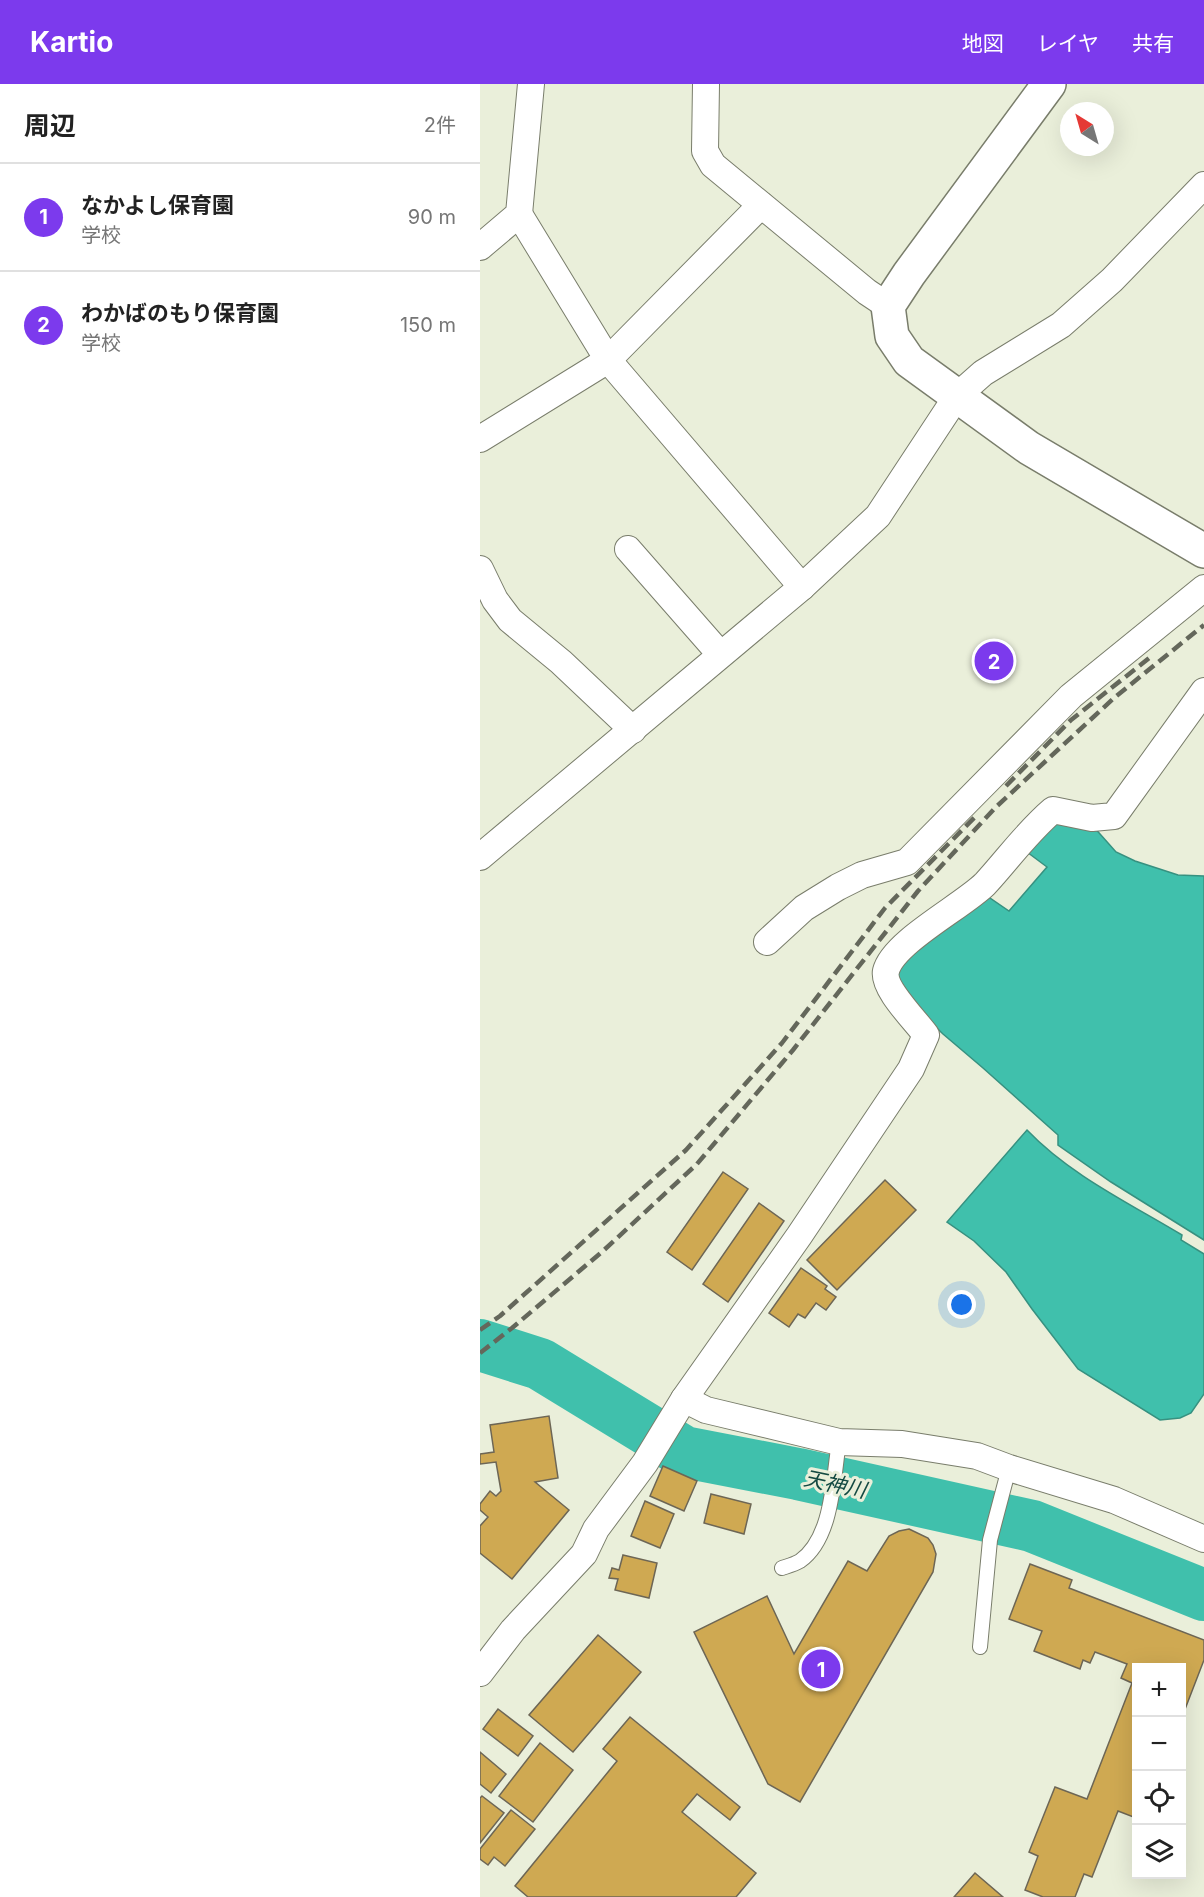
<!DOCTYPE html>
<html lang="ja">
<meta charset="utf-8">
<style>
:root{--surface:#fff;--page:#f2f2f2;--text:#222;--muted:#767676;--line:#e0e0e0;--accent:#7c3aed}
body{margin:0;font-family:Inter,"Noto Sans JP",sans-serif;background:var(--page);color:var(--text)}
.controls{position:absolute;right:18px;bottom:18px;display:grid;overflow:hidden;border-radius:0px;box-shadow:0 6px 24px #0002}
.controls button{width:54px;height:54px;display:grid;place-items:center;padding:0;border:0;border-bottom:2px solid var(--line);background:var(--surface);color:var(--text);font:30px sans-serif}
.compass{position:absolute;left:580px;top:18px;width:54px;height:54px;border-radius:50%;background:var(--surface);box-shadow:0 6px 24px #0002;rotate:323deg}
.you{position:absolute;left:482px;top:1221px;width:21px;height:21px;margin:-15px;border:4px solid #fff;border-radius:50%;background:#1a73e8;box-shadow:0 0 0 9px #1a73e833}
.badge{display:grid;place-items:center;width:39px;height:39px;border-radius:50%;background:var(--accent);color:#fff;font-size:20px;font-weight:700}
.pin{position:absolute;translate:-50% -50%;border:3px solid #fff;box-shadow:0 2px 6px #0006}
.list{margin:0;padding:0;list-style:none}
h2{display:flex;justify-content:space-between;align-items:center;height:78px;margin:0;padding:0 24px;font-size:26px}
h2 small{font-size:20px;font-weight:400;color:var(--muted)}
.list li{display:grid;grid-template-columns:39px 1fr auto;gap:18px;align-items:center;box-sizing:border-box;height:108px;padding:0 24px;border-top:2px solid var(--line)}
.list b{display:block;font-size:22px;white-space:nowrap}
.list p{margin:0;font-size:20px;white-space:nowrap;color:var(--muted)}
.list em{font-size:20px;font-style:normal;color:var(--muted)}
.icon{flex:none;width:33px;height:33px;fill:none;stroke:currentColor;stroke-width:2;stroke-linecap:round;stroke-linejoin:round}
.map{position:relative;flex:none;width:724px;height:1813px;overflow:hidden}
header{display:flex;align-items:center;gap:36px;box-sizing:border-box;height:84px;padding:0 30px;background:var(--accent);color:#fff}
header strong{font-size:28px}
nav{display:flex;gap:33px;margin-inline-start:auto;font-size:21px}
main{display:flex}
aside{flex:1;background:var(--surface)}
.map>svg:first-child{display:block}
</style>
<header>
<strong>Kartio</strong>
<nav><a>地図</a><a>レイヤ</a><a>共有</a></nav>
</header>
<main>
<aside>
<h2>周辺<small>2件</small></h2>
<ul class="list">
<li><span class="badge">1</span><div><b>なかよし保育園</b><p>学校</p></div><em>90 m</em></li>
<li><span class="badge">2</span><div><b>わかばのもり保育園</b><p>学校</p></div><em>150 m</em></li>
</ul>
</aside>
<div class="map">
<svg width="724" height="1813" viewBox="0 0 724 1813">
<rect width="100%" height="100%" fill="#eaefda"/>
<g fill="#40c0ac" stroke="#379180" stroke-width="1.5">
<path d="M579 736 612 741 636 768 655 777 698 791 724 792V1156L631 1098 578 1061V1051L503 984 463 950 431 919 420 906 417 881 504 810 529 827 567 783 543 765Z"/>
<path d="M547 1046C590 1091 649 1119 702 1151L701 1156 724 1170V1310L711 1329 700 1334 680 1336 598 1285 552 1225 526 1188 494 1157 467 1138Z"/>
</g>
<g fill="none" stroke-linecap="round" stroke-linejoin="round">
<path stroke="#40c0ac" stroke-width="52" d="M0 1261 60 1280 204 1368 318 1390 552 1442 724 1511"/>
</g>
<g fill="#cfa952" stroke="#6d6655" stroke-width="1.5">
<path d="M243 1088 268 1105 212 1186 187 1168Z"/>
<path d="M405 1096 436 1126 357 1206 327 1176Z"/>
<path d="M279 1119 304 1137 248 1218 223 1200Z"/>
<path d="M321 1184 347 1202 345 1205 356 1213 346 1226 336 1219 325 1234 318 1230 309 1243 289 1229Z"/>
<path d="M69 1332 78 1394 55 1398 89 1426 32 1495 0 1469V1442L8 1433 0 1426V1420L10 1407 16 1412 21 1407 16 1378 0 1380V1370L14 1368 10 1341Z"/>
<path d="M183 1382 217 1397 204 1427 170 1412Z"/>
<path d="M231 1410 271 1420 264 1450 224 1439Z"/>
<path d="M165 1417 194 1430 180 1464 151 1452Z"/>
<path d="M429 1445 448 1454 453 1461 456 1470 453 1488 320 1718 288 1700 214 1548 287 1512 314 1570 368 1477 387 1487 409 1452 419 1447Z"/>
<path d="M143 1471 177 1479 169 1514 135 1506 138 1495 129 1494 132 1484 139 1486Z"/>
<path d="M550 1480 592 1496 589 1504 724 1556V1576L702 1633V1584H656V1734L638 1727 612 1793 604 1790 595 1813H563L545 1806 558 1772 549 1768 575 1703 607 1715 652 1599 641 1594 647 1580 615 1568 610 1579 603 1576 600 1585 554 1567 562 1547 529 1535Z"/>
<path d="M118 1551 161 1588 93 1668 49 1631Z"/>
<path d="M18 1625 53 1652 38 1672 3 1645Z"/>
<path d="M150 1633 260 1723 250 1736 217 1710 202 1728 276 1789 256 1813H48L35 1802 137 1677 123 1665Z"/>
<path d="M60 1659 93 1686 53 1738 19 1712Z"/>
<path d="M0 1668 26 1690 11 1709 0 1700Z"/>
<path d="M2 1712 24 1729 0 1759V1714Z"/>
<path d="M31 1726 55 1745 25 1782 14 1773 8 1781 0 1775V1765Z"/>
<path d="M495 1789 523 1813H474Z"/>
</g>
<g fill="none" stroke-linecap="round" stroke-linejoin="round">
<defs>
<g id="service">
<path d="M302 1484C308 1482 315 1480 320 1477 353 1454 353 1394 359 1358"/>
<path d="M500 1563 510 1456 529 1384"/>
</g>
<g id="minor">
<path d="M226 0 225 67 233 81 387 208 408 222"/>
<path d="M39 130 128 276 322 503"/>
<path d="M0 163 39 130 51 0"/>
<path d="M0 355 128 276 281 121"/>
<path d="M148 465 240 570"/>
<path d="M0 485 15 516 30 536 81 578 153 646"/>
<path d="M0 773 322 503 398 432 477 312 503 289 581 241 632 196 724 101"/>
<path d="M287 858 324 824 358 803 382 791 427 778 591 612 724 504"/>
<path d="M204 1315 226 1326 359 1358 422 1360 497 1372 529 1384 634 1416 724 1455"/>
<path d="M0 1589 33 1546 104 1470 116 1445 165 1379 204 1315 319 1152 431 985 446 951C436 937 402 904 406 887 413 858 483 822 505 800 528 775 547 748 573 726L612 734 634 732 724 607"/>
</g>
<path id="tertiary" d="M569 0 429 190 408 222 412 252 429 277 549 364 724 467"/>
</defs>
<use href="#service" stroke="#797d6b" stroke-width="16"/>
<use href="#minor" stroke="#797d6b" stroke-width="28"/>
<use href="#tertiary" stroke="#797d6b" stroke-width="36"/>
<use href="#service" stroke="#fff" stroke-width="14"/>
<use href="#minor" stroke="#fff" stroke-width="26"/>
<use href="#tertiary" stroke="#fff" stroke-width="33"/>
<g stroke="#64675b" stroke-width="4.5" stroke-dasharray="12 6" stroke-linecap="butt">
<path d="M526 702 591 636 673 571"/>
<path d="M0 1246 20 1232 206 1066 302 959 405 824 496 732"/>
<path d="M0 1269 32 1244 123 1167 217 1080 313 966 438 807 516 723 634 614 724 541"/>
</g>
</g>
<g text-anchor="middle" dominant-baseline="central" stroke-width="6" stroke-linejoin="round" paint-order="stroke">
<g font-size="21" font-style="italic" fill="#144a42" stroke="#eaefda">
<text transform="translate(355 1400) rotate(12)">天神川</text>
</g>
</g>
</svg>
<div class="controls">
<button>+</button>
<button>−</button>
<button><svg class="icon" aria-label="locate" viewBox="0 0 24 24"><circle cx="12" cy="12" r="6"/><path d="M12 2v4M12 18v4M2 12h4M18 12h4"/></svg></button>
<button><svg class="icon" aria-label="layers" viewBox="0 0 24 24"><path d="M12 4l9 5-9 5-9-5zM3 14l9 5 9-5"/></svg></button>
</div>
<svg class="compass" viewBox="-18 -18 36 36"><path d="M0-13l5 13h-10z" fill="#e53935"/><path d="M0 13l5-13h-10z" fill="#767676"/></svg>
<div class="you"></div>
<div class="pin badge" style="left:341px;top:1585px">1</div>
<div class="pin badge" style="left:514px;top:577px">2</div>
</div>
</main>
